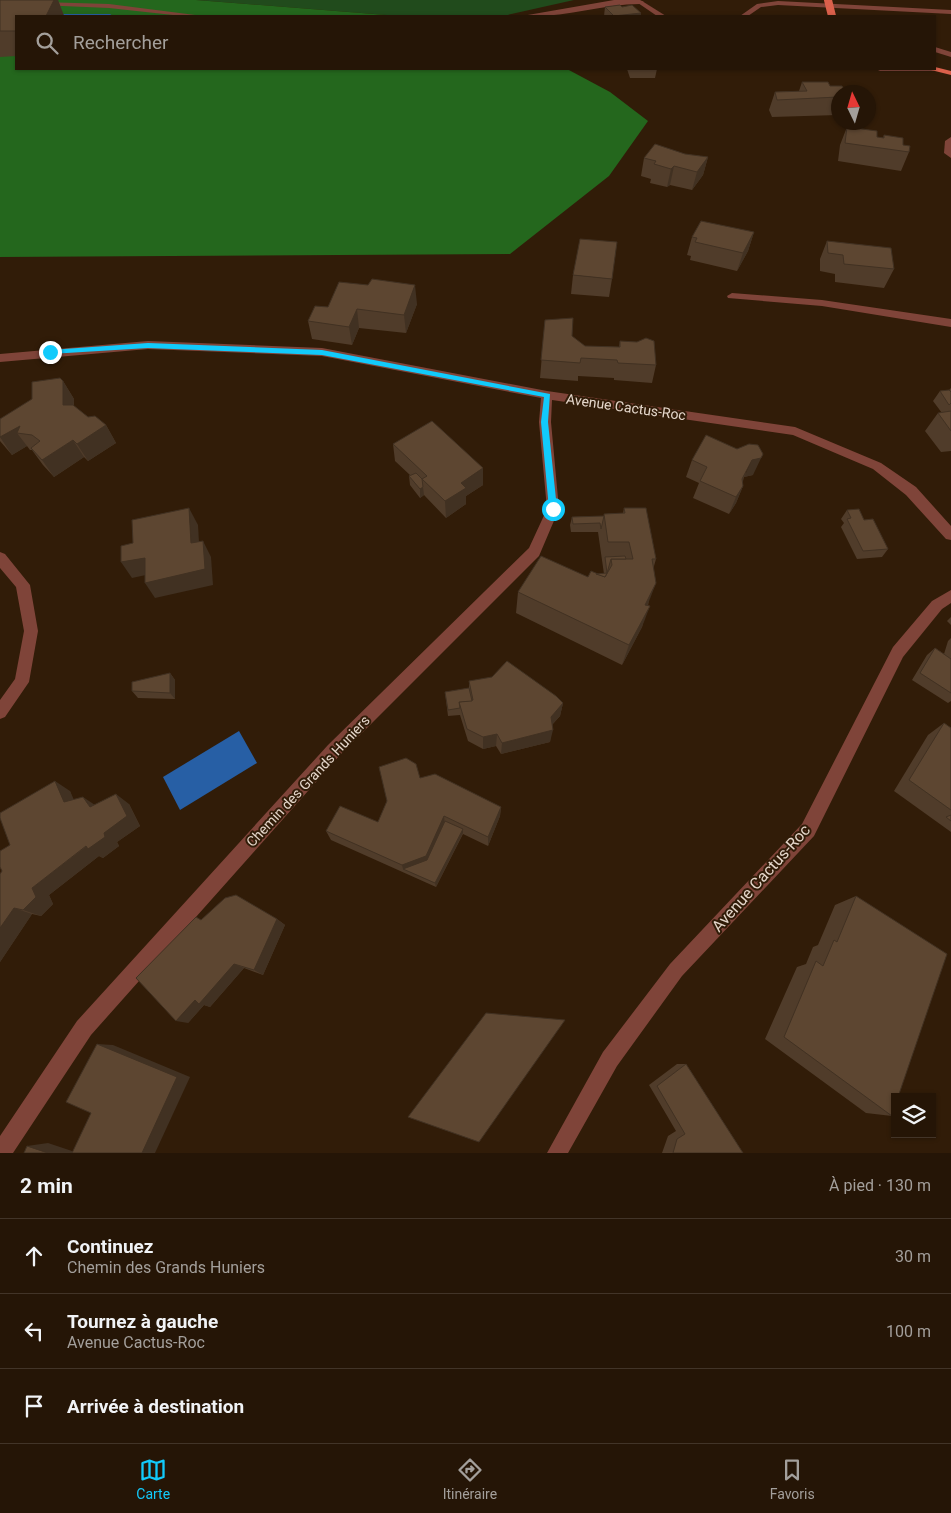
<!DOCTYPE html>
<html lang="fr">
<meta charset="utf-8">
<style>
:root{--surface:#251506;--page:#312214;--text:#f1f3f6;--muted:#a39f9b;--line:#423428;--accent:#12cafb}
body{margin:0;font-family:Roboto,sans-serif;background:var(--page);color:var(--text)}
.controls{position:absolute;right:15px;bottom:15px;display:grid;overflow:hidden;border-radius:0px;box-shadow:0 1px 4px #0004}
.controls button{width:45px;height:45px;display:grid;place-items:center;padding:0;border:0;border-bottom:1px solid var(--line);background:var(--surface);color:var(--text);font:25px sans-serif}
.compass{position:absolute;left:831px;top:85px;width:45px;height:45px;border-radius:50%;background:var(--surface);box-shadow:0 1px 4px #0004;rotate:355deg}
.stop{position:absolute;width:15px;height:15px;margin:-11px;border:4px solid #12cafb;border-radius:50%;background:#fff}
.stop.end{background:#12cafb;border-color:#fff;box-shadow:0 1px 5px #0008}
.list{margin:0;padding:0;list-style:none}
h2{display:flex;justify-content:space-between;align-items:center;height:65px;margin:0;padding:0 20px;font-size:21px}
h2 small{font-size:16px;font-weight:400;color:var(--muted)}
.list li{display:grid;grid-template-columns:32px 1fr auto;gap:15px;align-items:center;box-sizing:border-box;height:75px;padding:0 20px;border-top:1px solid var(--line)}
.list b{display:block;font-size:19px;white-space:nowrap}
.list p{margin:0;font-size:16px;white-space:nowrap;color:var(--muted)}
.list em{font-size:16px;font-style:normal;color:var(--muted)}
.icon{flex:none;width:28px;height:28px;fill:none;stroke:currentColor;stroke-width:2;stroke-linecap:round;stroke-linejoin:round}
.map{position:relative;flex:none;width:951px;height:1153px;overflow:hidden}
.search{position:absolute;background:var(--surface);box-shadow:0 1px 4px #0004;left:15px;right:15px;top:15px;height:55px;display:flex;align-items:center;gap:12px;box-sizing:border-box;padding:0 18px;border-radius:0px;color:var(--muted);font-size:19px}
.sheet{height:290px;background:var(--surface)}
nav{display:flex;justify-content:space-around;align-items:center;box-sizing:border-box;height:70px;border-top:1px solid var(--line);background:var(--surface);font-size:14px;color:var(--muted)}
nav a{display:grid;justify-items:center;gap:2px}
nav .on{color:var(--accent)}
.map>svg:first-child{display:block}
</style>
<div class="map">
<svg width="951" height="1153" viewBox="0 0 951 1153">
<rect width="100%" height="100%" fill="#311c08"/>
<path fill="#214b1c" d="M196 0H574L503 16H399Z"/>
<path fill="#24671d" d="M0 0H196L399 16H16V69H567L610 92 648 121 609 176 510 254 0 257Z"/>
<path fill="#275fa5" d="M239 731 257 763 180 810 163 777Z"/>
<g fill="none" stroke-linecap="round" stroke-linejoin="round">
<path fill="#275fa5" fill-rule="evenodd" d="M110 14 113 16H44L47 14Z"/>
<g fill="#7f4439" fill-rule="evenodd">
<path d="M638 1H642L666 16H657L638 3Z"/>
<path d="M778 1 951 10V14L778 5 761 7 748 16H740L757 4Z"/>
<path d="M935 47 951 52V57L935 52Z"/>
<path d="M935 67 937 69 933 71H880L876 69Z"/>
</g>
<g fill="#7f4439" fill-rule="evenodd">
<path d="M614 0H640L644 2 640 4C601 4 561 19 522 16Z"/>
<path d="M41 2 109 4 203 16H182L109 8 39 5Z"/>
<path d="M951 137V158L944 153 945 141Z"/>
<path d="M732 293 822 300 951 319V327L822 306 728 298 727 296Z"/>
<path d="M148 341 322 348 547 391 795 427 881 463 916 487 951 526V540L946 539 906 495 873 469 793 435 552 400 551 422 559 509 539 556 340 755 91 1035 13 1153H0V1136L77 1021 328 745 529 548 547 509 539 422 541 398 322 356 148 349 0 362V354Z"/>
<path d="M0 552 5 554 30 585 38 631 29 682 5 717 0 719V700L15 679 24 631 16 587 0 568Z"/>
<path d="M951 590V603L942 609 903 657 814 836 682 976 617 1066 568 1153H547L603 1052 670 964 802 824 893 647 932 601Z"/>
</g>
<path fill="#db604b" fill-rule="evenodd" d="M935 67 951 71V75L927 69Z"/>
<path stroke="#db604b" stroke-width="8" d="M828 0 832 16"/>
</g>
<g fill="#503c2a">
<path d="M0 0H58L64 16H16V56L0 57Z"/>
<path d="M605 7H622L641 13V16H604Z"/>
<path d="M627 69H657L655 78H630Z"/>
<path d="M802 82 830 86 838 92V115L772 117 769 110 775 92 799 91Z"/>
<path d="M847 127 877 137 883 138 884 135 903 145 909 152 901 171 838 161 840 145Z"/>
<path d="M685 154 708 157 703 175 692 190 670 185 667 187 650 183 651 179 641 176 644 158Z"/>
<path d="M754 232 748 251 737 271 690 260 691 256 687 255 692 237Z"/>
<path d="M827 241 894 269 884 288 835 282V274L820 271V259Z"/>
<path d="M573 275 612 279 609 297 571 294Z"/>
<path d="M417 304 406 333 359 328 352 345 312 339 308 321 328 307Z"/>
<path d="M545 320 585 346 619 347 620 341 656 365 652 383 614 380V378L578 376V381L540 378Z"/>
<path d="M63 381 74 399V406L88 417 106 425 116 443 88 461 84 457 54 477 43 465 32 450H30L27 446 12 455 0 441V419Z"/>
<path d="M951 388V451L941 452 925 431 938 413H942L933 401 940 391 949 390Z"/>
<path d="M393 444 483 485 466 496V504L446 518 424 495 420 498 410 485 409 476 410 475 395 461Z"/>
<path d="M692 460 753 475 744 477 743 481V486L736 503 729 514 693 498 699 483 686 477Z"/>
<path d="M624 508 656 559 654 566 648 606 642 627 622 665 516 613 518 592 588 577 596 574H604L598 532H571L570 525 572 517 604 516V514L623 513Z"/>
<path d="M847 510 864 520 888 549 882 557 857 559 841 527 844 523 841 519Z"/>
<path d="M951 617V625L947 621Z"/>
<path d="M951 638V701L948 703 912 680 927 655 935 648 944 654 948 641Z"/>
<path d="M170 673 175 680V699L138 698 132 691Z"/>
<path d="M469 681 563 703 560 716 552 725 550 742 501 754 496 746 483 749 468 741 460 715 448 716 445 692 469 688Z"/>
<path d="M944 723 951 728V832L894 791 928 735Z"/>
<path d="M420 778 501 807 500 816 488 846 463 834 436 887 331 840 326 831 378 822 387 801Z"/>
<path d="M70 791 73 800 94 805 129 804 140 826 117 842 119 846 103 858 99 856 49 895 53 904 41 916 32 914 0 962 2 871 10 845Z"/>
<path d="M856 896 892 1116 866 1113 765 1039 797 967 806 964 813 947 818 945 835 905Z"/>
<path d="M277 919 285 925 263 975 244 968 210 1007 204 1005 188 1023 201 920Z"/>
<path d="M677 1064H686L743 1153H662L668 1136 676 1131 649 1085Z"/>
</g>
<g fill="#413122">
<path d="M54 0H58L64 16H46Z"/>
<path d="M641 13V16H618Z"/>
<path d="M708 157 703 175 692 190 697 172Z"/>
<path d="M674 166 670 185 667 187 671 169Z"/>
<path d="M754 232 748 251 737 271 743 253Z"/>
<path d="M415 285 417 304 406 333 404 315Z"/>
<path d="M357 309 359 328 352 345 349 327Z"/>
<path d="M63 381 74 399 73 422 63 405Z"/>
<path d="M106 425 116 443 88 461 77 444Z"/>
<path d="M20 426 17 433 27 446 12 455 0 437Z"/>
<path d="M73 440 84 457 54 477 42 460Z"/>
<path d="M763 454 753 475 744 477 735 496 752 460Z"/>
<path d="M483 468V485L466 496V504L446 518 445 501 461 483Z"/>
<path d="M743 486 736 503 729 514 736 497Z"/>
<path d="M423 487 424 495 420 498V489Z"/>
<path d="M189 508 198 525 200 559 191 543Z"/>
<path d="M203 541 211 557 213 585 155 598 145 583Z"/>
<path d="M145 558 155 573 132 578 121 562Z"/>
<path d="M656 583 648 604 638 626 645 605Z"/>
<path d="M650 606 642 627 622 665 629 645Z"/>
<path d="M170 673 175 680V699L170 693Z"/>
<path d="M563 703 560 716 548 729 551 717Z"/>
<path d="M553 730 550 742 501 754 502 743Z"/>
<path d="M497 734 496 746 483 749V737Z"/>
<path d="M55 781 70 791 79 811 64 802Z"/>
<path d="M116 794 129 804 140 826 117 842 119 846 103 858 99 856 49 895 53 904 41 916 23 910 32 888 104 833Z"/>
<path d="M83 797 98 807H90Z"/>
<path d="M501 807 500 816 488 846V837Z"/>
<path d="M444 816 445 825 428 864 403 869 402 865Z"/>
<path d="M463 829V833L436 887 435 883Z"/>
<path d="M14 908 32 914 0 962V928Z"/>
<path d="M277 919 285 925 263 975 254 970Z"/>
<path d="M234 964 244 968 210 1007 204 1005 188 1023 176 1021 195 1000Z"/>
<path d="M97 1044 113 1045 190 1077 155 1153H142Z"/>
<path d="M48 1143 78 1153H48L27 1146Z"/>
</g>
<g fill="#5d4631" stroke="#413122">
<path d="M0 0H54L46 16H16V31H0Z"/>
<path d="M620 5 622 7 632 5 641 13 614 16 605 7Z"/>
<path d="M802 82H828L830 86H842L846 92H838V97L777 100 775 92 807 91Z"/>
<path d="M847 127 877 131V137L884 138V135L903 138V145L910 146 909 152 845 143Z"/>
<path d="M655 144 685 154 708 157 697 172 674 166 671 169 654 164 656 161 644 158Z"/>
<path d="M701 221 754 232 743 253 695 242 697 238 692 237Z"/>
<path d="M580 239 617 242 612 279 573 275Z"/>
<path d="M827 241 891 248 894 269 844 264 843 255 828 253Z"/>
<path d="M372 279 415 285 404 315 357 309 349 327 308 321 315 306 328 307 339 282 368 285Z"/>
<path d="M573 318 572 336 585 346 620 347V341L637 342 646 338 654 341 656 365 618 363 617 360 581 358 580 363 541 360 545 320Z"/>
<path d="M60 378 63 381V405H73L88 417 95 416 106 425 77 444 73 440 42 460 31 448 40 441 32 435 17 433 20 426 0 437V419L32 399V382Z"/>
<path d="M949 390 951 392V403L949 405 940 391Z"/>
<path d="M951 411V431L938 413Z"/>
<path d="M432 421 483 468 461 483 466 488 445 501 422 479 427 476 393 444Z"/>
<path d="M706 435 737 449 749 444 758 445 763 454 761 458 752 460 742 479 743 486 736 497 700 481 707 467 692 460Z"/>
<path d="M416 473 422 479 423 487 420 489 409 476Z"/>
<path d="M189 508 191 543 203 541 205 569 145 583V558L121 562V546L133 543 132 520Z"/>
<path d="M624 508H646L656 559H652L656 583 645 605 650 606 629 645 518 592 541 556 588 577 591 571 605 577 612 565 611 559H633L629 542H608L604 514 625 513Z"/>
<path d="M859 509 864 520 873 519 888 549 863 551 847 519 851 518 847 510Z"/>
<path d="M604 516 601 529 600 523 573 524 572 517Z"/>
<path d="M625 556 626 559H611L607 573 605 557Z"/>
<path d="M607 573 605 577 596 574Z"/>
<path d="M935 648 951 659V693L920 673Z"/>
<path d="M507 661 556 696 563 703 551 717 553 730 502 743 497 734 483 737 467 729 459 702 473 700 469 681 492 677Z"/>
<path d="M170 673V693L132 691V682Z"/>
<path d="M469 688 472 701 459 702 460 708 448 710 445 692Z"/>
<path d="M944 723 951 728V810L909 780Z"/>
<path d="M406 758 416 764 420 778 435 774 501 807 488 837 444 816 426 856 402 865 326 831 340 806 378 822 387 801 379 767Z"/>
<path d="M55 781 64 802 83 797 90 807 116 794 127 816 104 833 105 837 88 849 86 846 32 888 36 897 23 910 14 908 0 928V874L2 871 0 867V851L10 845 0 818V813Z"/>
<path d="M951 815V821L946 817Z"/>
<path d="M445 821 463 829 435 883 403 869 427 860Z"/>
<path d="M236 895 277 919 254 970 234 964 199 1004 195 1000 176 1021 136 978 196 917 201 920 225 898Z"/>
<path d="M856 896 947 954 898 1097H895V1107L892 1116 784 1037 816 961 823 966 834 940 837 942Z"/>
<path d="M486 1013 565 1020 479 1142 408 1117Z"/>
<path d="M97 1044 177 1077 142 1153H72L91 1113 66 1102Z"/>
<path d="M686 1064 743 1153H673L677 1139 685 1134 657 1086Z"/>
<path d="M27 1146 48 1153H24Z"/>
</g>
<path fill="#12cafb" d="M148 343 322 350 550 394 548 422 557 509 553 512 549 509 541 422 544 397 322 355 148 348 50 354 47 352 50 350Z"/>
<g text-anchor="middle" dominant-baseline="central" stroke-width="4" stroke-linejoin="round" paint-order="stroke">
<g font-size="14" fill="#e4d6ca" stroke="#311c08">
<text transform="translate(626 407) rotate(8)">Avenue Cactus-Roc</text>
<text transform="translate(308 781) rotate(-47)">Chemin des Grands Huniers</text>
</g>
<g font-size="16" fill="#e4d6ca" stroke="#311c08">
<text transform="translate(761 878) rotate(-48)">Avenue Cactus-Roc</text>
</g>
</g>
</svg>
<div class="controls">
<button><svg class="icon" aria-label="layers" viewBox="0 0 24 24"><path d="M12 4l9 5-9 5-9-5zM3 14l9 5 9-5"/></svg></button>
</div>
<svg class="compass" viewBox="-18 -18 36 36"><path d="M0-13l5 13h-10z" fill="#e53935"/><path d="M0 13l5-13h-10z" fill="#a39f9b"/></svg>
<div class="stop" style="left:553px;top:509px"></div>
<div class="stop end" style="left:50px;top:352px"></div>
<div class="search"><svg class="icon" aria-label="search" viewBox="0 0 24 24"><circle cx="10" cy="10" r="6"/><path d="M15 15l6 6"/></svg>Rechercher</div>
</div>
<section class="sheet">
<h2>2 min<small>À pied · 130 m</small></h2>
<ul class="list">
<li><svg class="icon" aria-label="ahead" viewBox="0 0 24 24"><path d="M12 20V5M6 11l6-6 6 6"/></svg><div><b>Continuez</b><p>Chemin des Grands Huniers</p></div><em>30 m</em></li>
<li><svg class="icon" aria-label="left" viewBox="0 0 24 24"><path d="M17 20v-9H6M10 6l-5 5 5 5"/></svg><div><b>Tournez à gauche</b><p>Avenue Cactus-Roc</p></div><em>100 m</em></li>
<li><svg class="icon" aria-label="arrive" viewBox="0 0 24 24"><path d="M6 21V4h12l-3 4 3 4H6"/></svg><div><b>Arrivée à destination</b></div></li>
</ul>
</section>
<nav>
<a class="on"><svg class="icon" aria-label="map" viewBox="0 0 24 24"><path d="M3 6l6-2 6 2 6-2v14l-6 2-6-2-6 2zM9 4v14M15 6v14"/></svg>Carte</a>
<a><svg class="icon" aria-label="directions" viewBox="0 0 24 24"><path d="M12 3l9 9-9 9-9-9zM9 14v-3h6M13 9l2 2-2 2"/></svg>Itinéraire</a>
<a><svg class="icon" aria-label="saved" viewBox="0 0 24 24"><path d="M7 4h10v16l-5-4-5 4z"/></svg>Favoris</a>
</nav>
